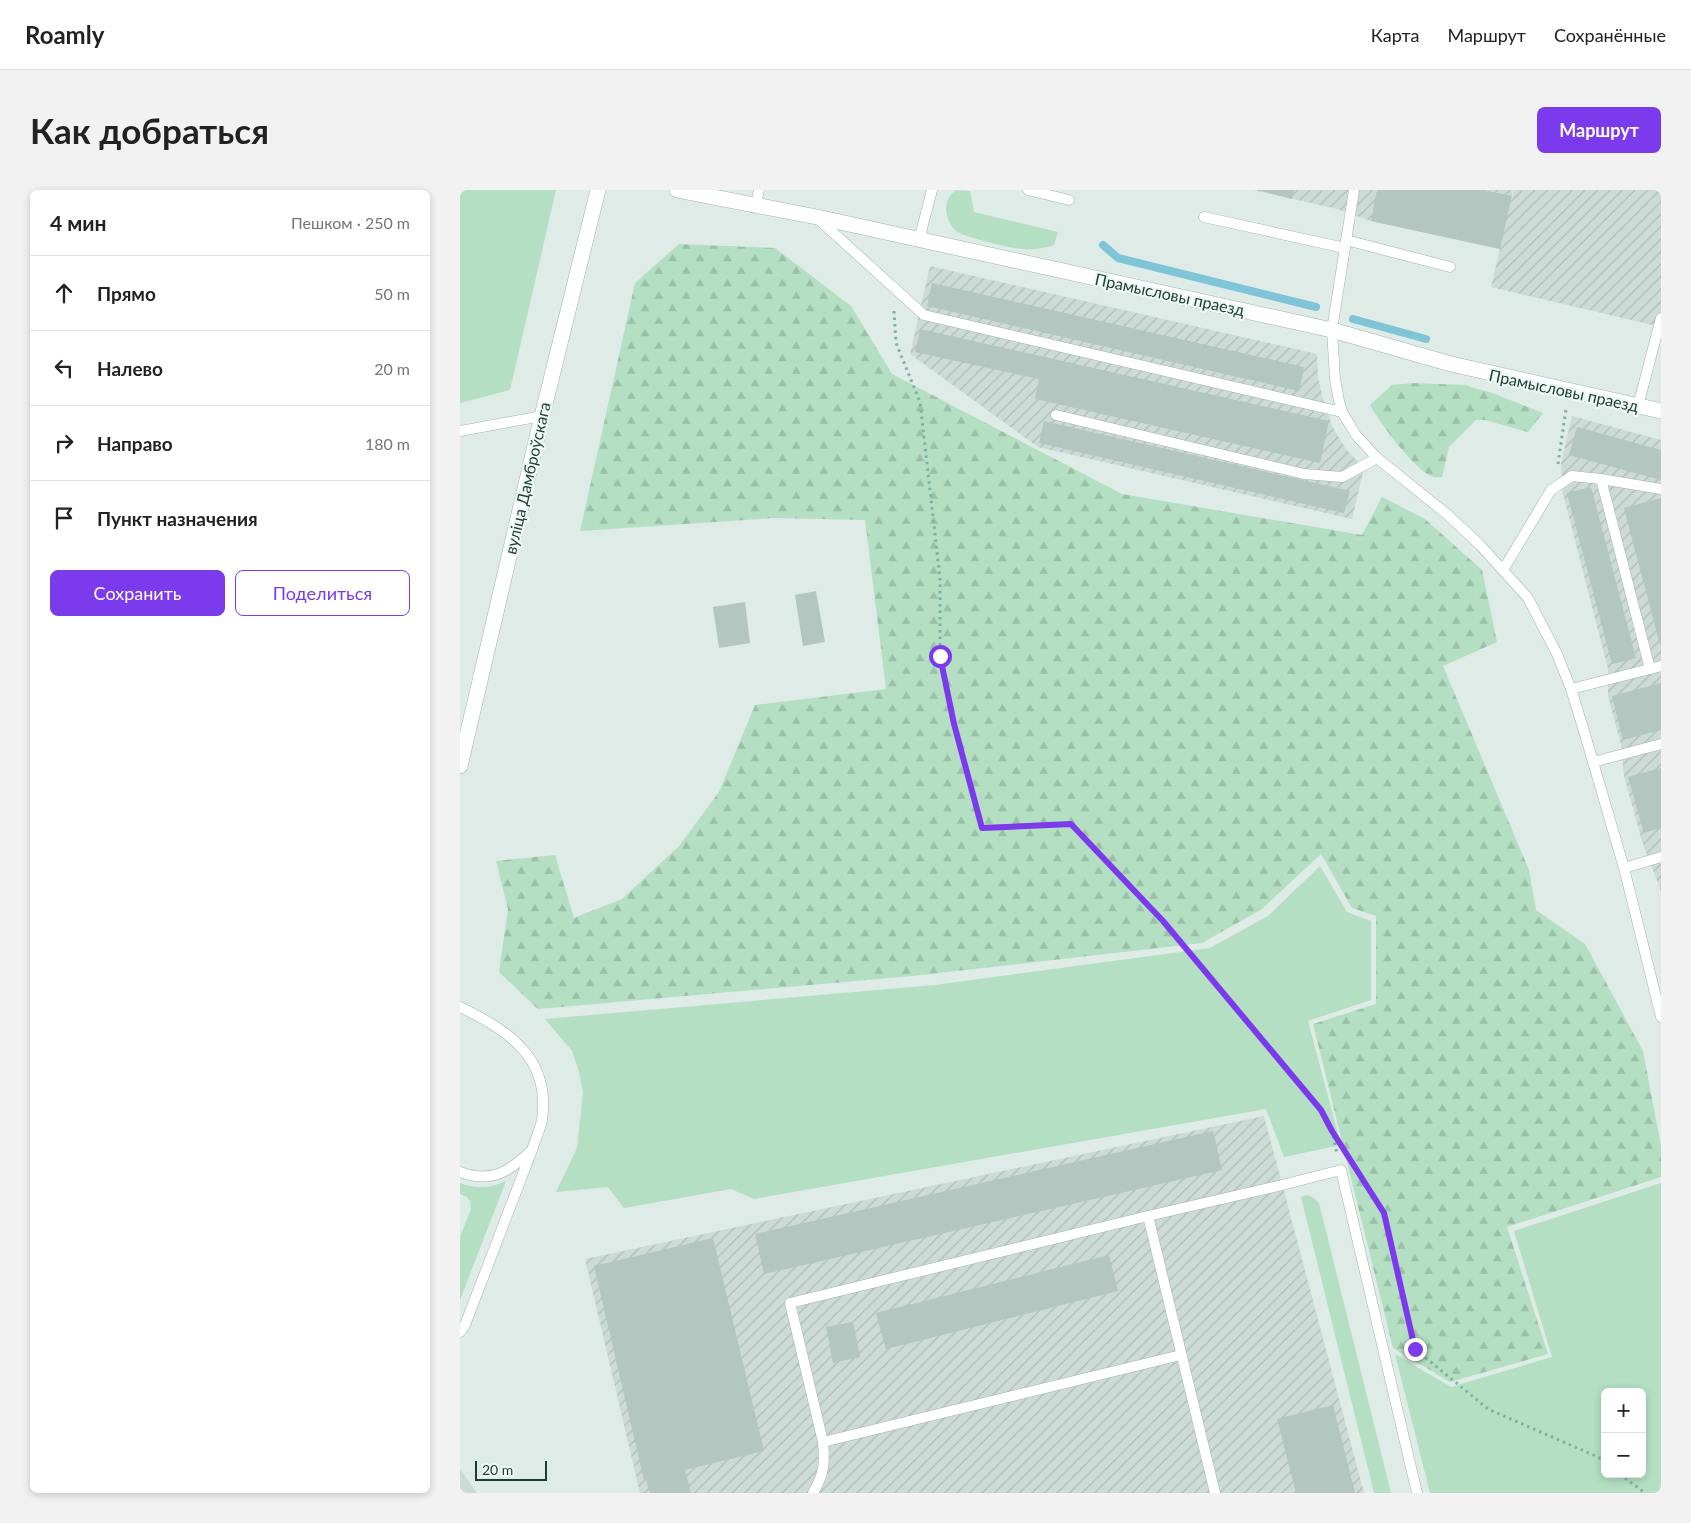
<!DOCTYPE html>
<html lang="ru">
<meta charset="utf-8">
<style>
:root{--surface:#fff;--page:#f2f2f2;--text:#222;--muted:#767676;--line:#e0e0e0;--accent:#7c3aed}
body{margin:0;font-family:Lato,sans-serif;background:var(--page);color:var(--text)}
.controls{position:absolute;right:15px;bottom:15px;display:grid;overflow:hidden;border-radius:8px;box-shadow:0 2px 8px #0003}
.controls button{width:45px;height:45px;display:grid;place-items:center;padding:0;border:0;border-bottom:1px solid var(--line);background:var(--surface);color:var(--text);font:25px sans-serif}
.scale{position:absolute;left:15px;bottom:12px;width:72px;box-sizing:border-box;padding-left:5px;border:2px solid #1e3c36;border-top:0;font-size:14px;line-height:18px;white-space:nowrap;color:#1e3c36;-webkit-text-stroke:4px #eef8f3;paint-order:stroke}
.stop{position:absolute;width:15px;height:15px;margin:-11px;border:4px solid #7c3aed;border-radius:50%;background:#fff}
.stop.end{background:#7c3aed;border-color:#fff;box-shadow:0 1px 5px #0008}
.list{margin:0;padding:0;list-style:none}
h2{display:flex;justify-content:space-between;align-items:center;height:65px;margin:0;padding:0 20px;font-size:21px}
h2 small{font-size:16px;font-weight:400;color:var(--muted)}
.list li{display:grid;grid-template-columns:32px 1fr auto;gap:15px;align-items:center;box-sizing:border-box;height:75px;padding:0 20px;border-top:1px solid var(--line)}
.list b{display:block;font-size:19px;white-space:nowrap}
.list em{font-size:16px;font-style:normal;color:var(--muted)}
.actions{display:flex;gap:10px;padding:15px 20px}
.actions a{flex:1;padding:11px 0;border:1px solid var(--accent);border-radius:8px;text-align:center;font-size:18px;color:var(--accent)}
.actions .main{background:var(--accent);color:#fff}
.icon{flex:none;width:28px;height:28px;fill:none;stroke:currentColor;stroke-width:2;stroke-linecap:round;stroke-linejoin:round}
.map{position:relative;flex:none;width:1201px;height:1303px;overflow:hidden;border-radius:8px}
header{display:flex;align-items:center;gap:30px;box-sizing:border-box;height:70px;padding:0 25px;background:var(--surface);border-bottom:1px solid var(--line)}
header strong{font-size:24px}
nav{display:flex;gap:28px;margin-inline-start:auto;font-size:18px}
.intro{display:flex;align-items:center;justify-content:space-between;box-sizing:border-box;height:120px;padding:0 30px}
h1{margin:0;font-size:35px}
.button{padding:12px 22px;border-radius:8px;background:var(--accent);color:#fff;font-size:18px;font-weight:700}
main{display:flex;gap:30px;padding:0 30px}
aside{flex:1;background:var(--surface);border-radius:8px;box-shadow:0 2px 8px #0003}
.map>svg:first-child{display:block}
</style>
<header>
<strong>Roamly</strong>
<nav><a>Карта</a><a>Маршрут</a><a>Сохранённые</a></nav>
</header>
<div class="intro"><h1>Как добраться</h1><a class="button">Маршрут</a></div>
<main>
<aside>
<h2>4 мин<small>Пешком · 250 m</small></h2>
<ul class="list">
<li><svg class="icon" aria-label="ahead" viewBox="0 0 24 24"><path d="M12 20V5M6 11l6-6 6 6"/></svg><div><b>Прямо</b></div><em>50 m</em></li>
<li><svg class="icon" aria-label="left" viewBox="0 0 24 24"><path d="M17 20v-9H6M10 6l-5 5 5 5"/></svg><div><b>Налево</b></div><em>20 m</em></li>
<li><svg class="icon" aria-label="right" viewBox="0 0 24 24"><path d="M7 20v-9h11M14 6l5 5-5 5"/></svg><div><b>Направо</b></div><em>180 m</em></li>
<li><svg class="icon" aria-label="arrive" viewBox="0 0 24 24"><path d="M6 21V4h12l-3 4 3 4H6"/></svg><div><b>Пункт назначения</b></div></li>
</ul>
<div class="actions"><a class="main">Сохранить</a><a>Поделиться</a></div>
</aside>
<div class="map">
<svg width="1201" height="1303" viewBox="0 0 1201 1303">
<defs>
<pattern id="industrial-furrows" width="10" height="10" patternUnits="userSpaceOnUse" patternTransform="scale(1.25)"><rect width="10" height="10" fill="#ccdbd5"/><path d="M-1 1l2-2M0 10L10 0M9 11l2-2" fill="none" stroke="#afbdb7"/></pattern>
<pattern id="forest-firs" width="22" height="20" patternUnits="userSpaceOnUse" patternTransform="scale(1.25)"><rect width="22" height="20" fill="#b4dfc2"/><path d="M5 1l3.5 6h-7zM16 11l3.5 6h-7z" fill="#9ac0a7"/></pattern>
</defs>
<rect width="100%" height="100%" fill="#deebe6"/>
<path fill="#ccdbd5" d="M0 1279 17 1303H0Z"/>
<g fill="url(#industrial-furrows)">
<path d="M793 0H1053L1047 28 1054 0H1201V137L1031 97 1040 59 911 31 877 19Z"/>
<path d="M470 76 857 164 858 187 863 209 873 238 886 259 904 278 892 329 578 257 450 164Z"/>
<path d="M1112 226 1201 250V701L1182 651 1164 586 1161 554 1148 506V479L1103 304 1101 273Z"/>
<path d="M804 926 904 1303H180L125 1069Z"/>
</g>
<g fill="#b4dfc2" fill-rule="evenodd">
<path d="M0 0H96L50 200 0 213Z"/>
<path d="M496 0 510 1 514 22 598 42 594 55C584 58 574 60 563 59 552 59 504 47 496 41 490 36 487 27 486 20 486 12 489 5 496 0Z"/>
<path d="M860 676 887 722 911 731V810L848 831 881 955 824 967 806 919 294 1009 271 999 164 1018 148 997 96 1002 117 958 123 903 119 882 112 861 85 829 475 795 750 758 808 726Z"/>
<path d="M46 991 0 1110V1047L11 1019 10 1011 7 1007 0 1004V993C17 1000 30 998 46 991Z"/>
<path d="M1201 993V1303H970L935 1164 991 1197 1092 1167 1054 1041ZM1145 1202H1182V1284H1145Z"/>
<path d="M847 1005 854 1008 859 1013 931 1303H914L841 1007Z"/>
</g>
<g fill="url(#forest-firs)">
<path d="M219 54 315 58 391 116 432 184 662 304 902 345 922 307 965 329 1022 380 1037 452 983 476 1069 680 1076 720 1125 754 1183 861 1201 956V987L1047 1037 1088 1164 990 1192 933 1158 853 834 916 814V726L892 718 861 664 802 719 742 753 452 786 78 819 39 782 48 719 36 671 95 665 114 728 162 709 219 656 259 602 295 515 426 499 405 330 315 328 120 341 175 93Z"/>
<path d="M953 193 1004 195 1032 203 1083 223 1068 242 1025 230H1016L989 257 982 287C978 287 975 288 971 286 953 278 920 233 910 215L932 195Z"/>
</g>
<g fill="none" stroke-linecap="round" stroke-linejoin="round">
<g stroke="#7fc4d7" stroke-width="8">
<path d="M643 55 658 68 856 117"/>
<path d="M893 129 966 149"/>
</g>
</g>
<g fill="#b3c6bf">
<path d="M797 0H834L832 9Z"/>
<path d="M917 0H1024L1052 6 1040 59 911 31Z"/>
<path d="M472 93 844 177 839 201 467 116Z"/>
<path d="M460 139 869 231 860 273 575 209 579 189 455 162Z"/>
<path d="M584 231 890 301 884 323 579 253Z"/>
<path d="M1117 237 1201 260V290L1109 265Z"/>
<path d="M1131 297 1176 468 1152 474 1107 303Z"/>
<path d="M1201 308V455H1200L1164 318Z"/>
<path d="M356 401 365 452 343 456 335 405Z"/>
<path d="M285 412 290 453 259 458 253 417Z"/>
<path d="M1201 493V540L1163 550 1152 506Z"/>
<path d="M1201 578V638L1184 643 1168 587Z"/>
<path d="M753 941 762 980 304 1084 295 1044Z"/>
<path d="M253 1048 304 1261 225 1280 231 1303H190L186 1290H184L134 1076Z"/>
<path d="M649 1065 658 1101 426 1159 416 1123Z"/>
<path d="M393 1132 400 1167 373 1173 366 1137Z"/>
<path d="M873 1215 895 1303H836L817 1229Z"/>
</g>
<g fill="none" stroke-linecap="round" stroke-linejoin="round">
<defs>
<g id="lane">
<path d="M568 0 609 10"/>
<path d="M894 0 872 140 875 189 879 211 882 222 896 245 917 268 988 325 1020 355 1068 408 1097 464 1111 499 1124 541 1164 678 1201 827"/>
<path d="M296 14 299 0"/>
<path d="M744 27 885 58"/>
<path d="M357 28 464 125 882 222"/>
<path d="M459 50 472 0"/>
<path d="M886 50 990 77"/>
<path d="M1178 216 1201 128"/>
<path d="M596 225 844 284 882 287 917 268"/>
<path d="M0 241 82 226"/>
<path d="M1141 289 1190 479"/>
<path d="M1043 380 1091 300 1112 286 1141 289 1201 299"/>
<path d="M1111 499 1201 476"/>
<path d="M1133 572 1201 554"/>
<path d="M1164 678 1201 667"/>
<path d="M0 817C49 840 91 869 82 930 80 940 75 950 72 960"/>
<path d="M0 982C32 994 50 981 72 960L5 1135 0 1142"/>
<path d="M688 1026 755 1303"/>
<path d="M721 1165 363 1252 330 1113 688 1026 814 997 881 980 957 1303"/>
<path d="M353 1303C364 1284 365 1274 363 1252"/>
</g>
<g id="street">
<path d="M217 0 357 27 872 140 991 174 1201 221"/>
<path d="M0 576 82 226 138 0"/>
</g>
</defs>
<use href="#lane" stroke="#a1b3ae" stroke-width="11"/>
<use href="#street" stroke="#a1b3ae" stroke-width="16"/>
<g stroke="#7bb2a4" stroke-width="3" stroke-dasharray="2.5 4" stroke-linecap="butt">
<path d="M434 121 436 153 460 212 480 388V466L494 534 522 638 611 633 703 731 861 920 872 941 877 964"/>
<path d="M1098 274 1106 219"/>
<path d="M873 943 886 963"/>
<path d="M901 988 924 1023 955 1159 1028 1219 1138 1267 1145 1272"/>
<path d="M1160 1284 1185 1303"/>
</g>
<use href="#lane" stroke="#fff" stroke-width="10"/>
<use href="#street" stroke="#fff" stroke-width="15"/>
</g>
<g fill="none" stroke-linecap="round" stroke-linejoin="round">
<path stroke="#7c3aed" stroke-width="6" d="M480 466 494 534 522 638 611 634 703 731 861 920 872 941 924 1023 955 1159"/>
</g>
<g text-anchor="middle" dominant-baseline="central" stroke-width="4.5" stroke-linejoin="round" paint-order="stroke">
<g font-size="16" fill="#1e3c36" stroke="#eef8f3">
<text transform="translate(710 104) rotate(12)">Прамысловы праезд</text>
<text transform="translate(1104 200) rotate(12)">Прамысловы праезд</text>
<text transform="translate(67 288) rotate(-77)">вуліца Дамброўскага</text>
</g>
</g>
</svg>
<div class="controls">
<button>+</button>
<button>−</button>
</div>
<div class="scale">20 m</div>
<div class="stop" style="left:480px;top:466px"></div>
<div class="stop end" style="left:955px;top:1159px"></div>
</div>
</main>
